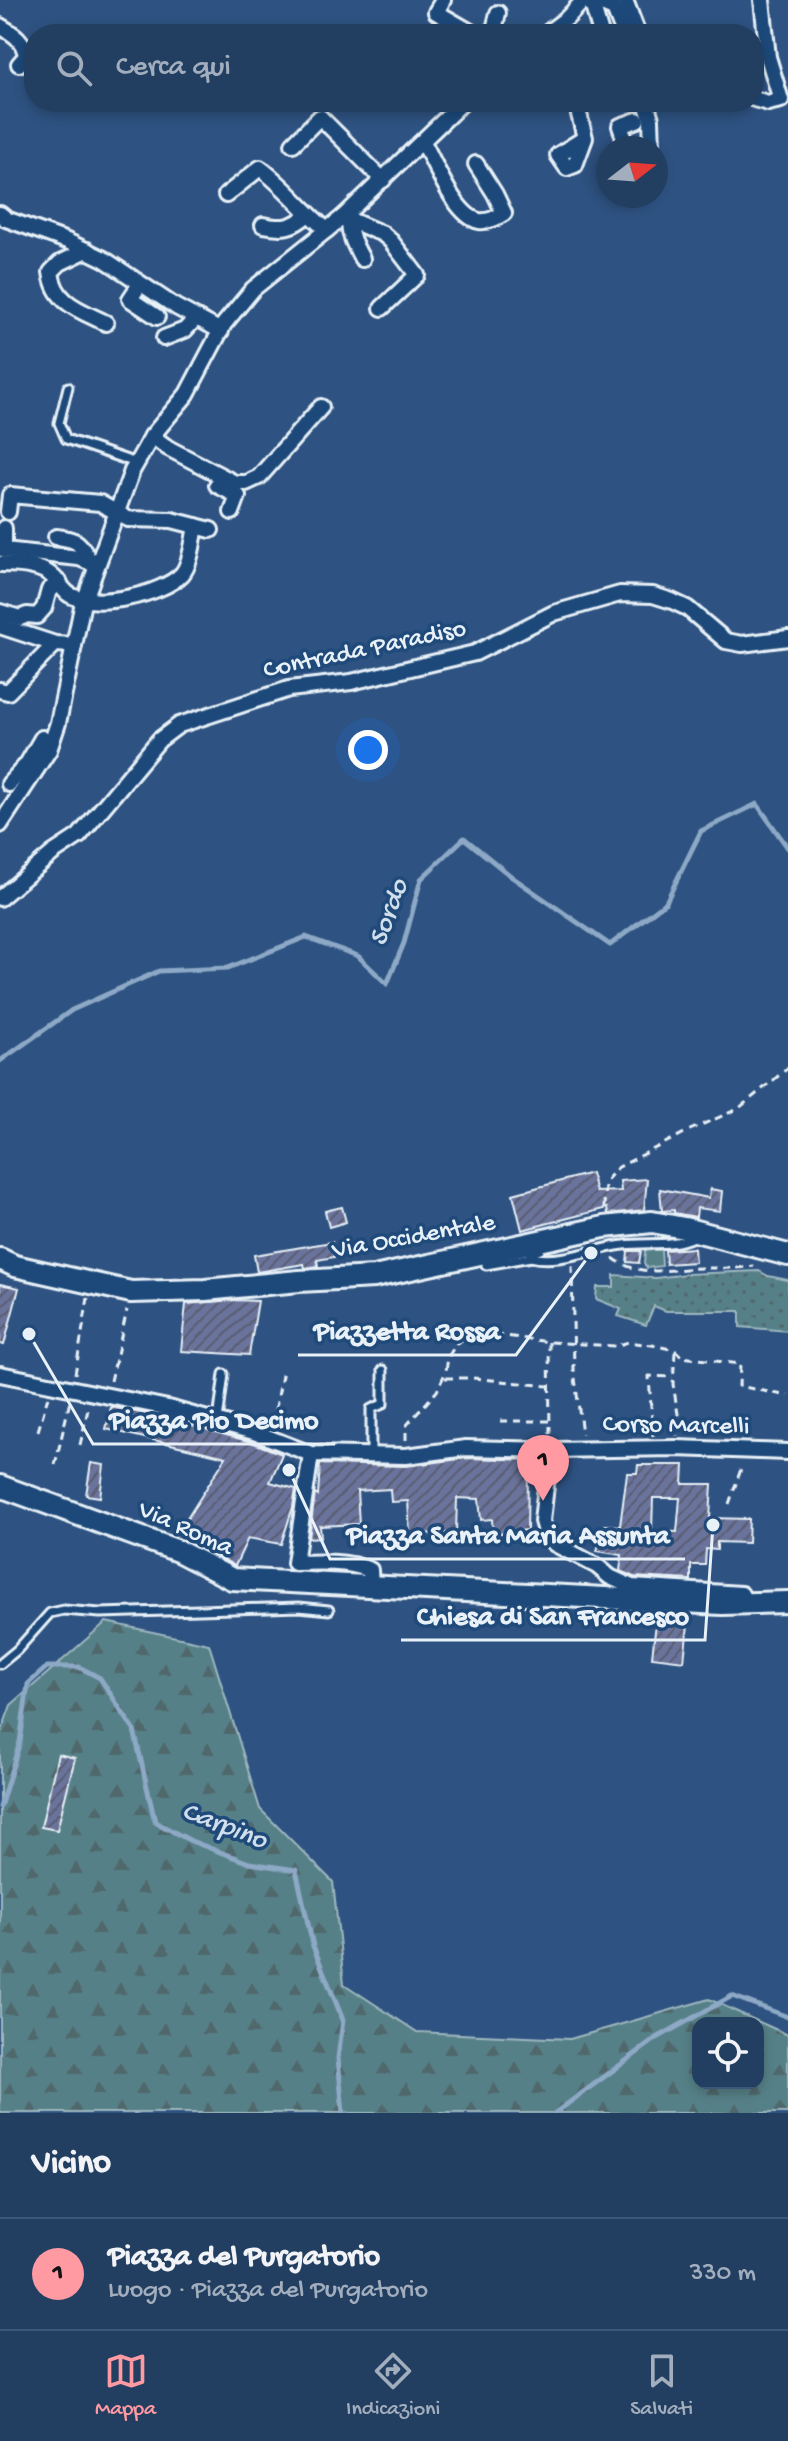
<!DOCTYPE html>
<html lang="it">
<meta charset="utf-8">
<style>
:root{--surface:#223e61;--page:#2a4567;--text:#f1f3f6;--muted:#a2aebd;--line:#3f5776;--accent:#ff9aa2}
body{margin:0;font-family:"Gochi Hand",sans-serif;background:var(--page);color:var(--text)}
.controls{position:absolute;right:24px;bottom:24px;display:grid;overflow:hidden;border-radius:16px;box-shadow:0 4px 12px #0003}
.controls button{width:72px;height:72px;display:grid;place-items:center;padding:0;border:0;border-bottom:2px solid var(--line);background:var(--surface);color:var(--text);font:40px sans-serif}
.compass{position:absolute;left:596px;top:136px;width:72px;height:72px;border-radius:50%;background:var(--surface);box-shadow:0 4px 12px #0003;rotate:73deg}
.you{position:absolute;left:368px;top:750px;width:28px;height:28px;margin:-20px;border:6px solid #fff;border-radius:50%;background:#1a73e8;box-shadow:0 0 0 12px #1a73e833}
.badge{display:grid;place-items:center;width:52px;height:52px;border-radius:50%;background:var(--accent);color:#111;font-size:26px;font-weight:700}
.pin{position:absolute;translate:-50% -66px;filter:drop-shadow(0 2px 4px #0008)}
.pin::after{content:'';position:absolute;top:42px;width:28px;height:24px;background:inherit;clip-path:polygon(0 0,100% 0,50% 100%)}
.list{margin:0;padding:0;list-style:none}
h2{display:flex;justify-content:space-between;align-items:center;height:104px;margin:0;padding:0 32px;font-size:34px}
h2 small{font-size:26px;font-weight:400;color:var(--muted)}
.list li{display:grid;grid-template-columns:52px 1fr auto;gap:24px;align-items:center;box-sizing:border-box;height:112px;padding:0 32px;border-top:2px solid var(--line)}
.list b{display:block;font-size:30px;white-space:nowrap}
.list p{margin:0;font-size:26px;white-space:nowrap;color:var(--muted)}
.list em{font-size:26px;font-style:normal;color:var(--muted)}
.icon{flex:none;width:44px;height:44px;fill:none;stroke:currentColor;stroke-width:2;stroke-linecap:round;stroke-linejoin:round}
.map{position:relative;flex:none;width:788px;height:2113px;overflow:hidden}
.search{position:absolute;background:var(--surface);box-shadow:0 4px 12px #0003;left:24px;right:24px;top:24px;height:88px;display:flex;align-items:center;gap:20px;box-sizing:border-box;padding:0 28px;border-radius:32px;color:var(--muted);font-size:30px}
.sheet{height:216px;background:var(--surface)}
nav{display:flex;justify-content:space-around;align-items:center;box-sizing:border-box;height:112px;border-top:2px solid var(--line);background:var(--surface);font-size:22px;color:var(--muted)}
nav a{display:grid;justify-items:center;gap:4px}
nav .on{color:var(--accent)}
.map>svg:first-child{display:block}
</style>
<div class="map">
<svg width="788" height="2113" viewBox="0 0 788 2113">
<defs>
<pattern id="forest-firs" width="22" height="20" patternUnits="userSpaceOnUse" patternTransform="scale(2)"><rect width="22" height="20" fill="#568087"/><path d="M5 1l3.5 6h-7zM16 11l3.5 6h-7z" fill="#4f676c"/></pattern>
<pattern id="park-dots" width="8" height="8" patternUnits="userSpaceOnUse" patternTransform="scale(2)"><rect width="8" height="8" fill="#568087"/><path d="M2 2h.1M6 6h.1" fill="none" stroke="#4f676c" stroke-width="1.8" stroke-linecap="round"/></pattern>
<pattern id="building-hatch" width="6" height="6" patternUnits="userSpaceOnUse" patternTransform="scale(2)"><rect width="6" height="6" fill="#6b739b"/><path d="M-1 1l2-2M0 6l6-6M5 7l2-2" fill="none" stroke="#585e72"/></pattern>
</defs>
<rect width="100%" height="100%" fill="#2e5281"/>
<filter id="ink" filterUnits="userSpaceOnUse"><feTurbulence type="fractalNoise" baseFrequency=".0125" numOctaves="2"/><feDisplacementMap in="SourceGraphic" scale="16" xChannelSelector="R" yChannelSelector="G"/><feConvolveMatrix kernelMatrix="1 2 1 2 8 2 1 2 1" color-interpolation-filters="sRGB"/></filter>
<g filter="url(#ink)">
<path fill="#568087" stroke="#9fb8c0" stroke-width="2" d="M645 1250H661L662 1266 647 1268 644 1264Z"/>
<path fill="url(#forest-firs)" stroke="#9fb8c0" stroke-width="2" fill-rule="evenodd" d="M106 1622 209 1644 260 1809 333 1882 344 1984 417 2032 570 2039 709 1999 788 2035V2113H0V1735L11 1705ZM698 2023H758V2083H698Z"/>
<path fill="url(#park-dots)" stroke="#9fb8c0" stroke-width="2" d="M759 1271 768 1276 788 1280V1331L740 1327V1311H666L654 1306 646 1325 618 1316 621 1309 596 1299 597 1287H614V1275L656 1278 686 1274Z"/>
<g fill="none" stroke-linecap="round" stroke-linejoin="round">
<g stroke="#8da9c6" stroke-width="5">
<path d="M0 1061 72 1010 159 971 228 968 306 937 358 956 387 984 404 943 421 879 464 838 512 877 610 945 666 902 701 831 757 804 788 848"/>
<path d="M0 1807 20 1742 28 1684 47 1667H79L100 1678 134 1730 155 1822 191 1841 249 1863 296 1870 313 1946 343 2020 338 2058 343 2113"/>
<path d="M555 2113 657 2038 732 1996 788 2017"/>
</g>
</g>
<g fill="url(#building-hatch)" stroke="#e8f1f8" stroke-width="2" fill-rule="evenodd">
<path d="M591 1173 596 1192 621 1191 620 1181 647 1179 644 1210 608 1214 607 1208 522 1230 513 1194Z"/>
<path d="M660 1189 709 1198 710 1189 722 1191 720 1211 697 1208 696 1217 674 1213V1210L662 1211Z"/>
<path d="M342 1207 346 1222 329 1227 325 1211Z"/>
<path d="M332 1242 334 1257 317 1260 318 1266 305 1268 304 1264 257 1272 254 1255Z"/>
<path d="M694 1248 695 1262 666 1264 665 1250Z"/>
<path d="M628 1251H641L639 1263 627 1262Z"/>
<path d="M0 1284 19 1288 4 1345 0 1344Z"/>
<path d="M235 1300 258 1301 249 1355 181 1351 186 1304Z"/>
<path d="M111 1407 166 1418 251 1442 282 1454 270 1482 296 1489 293 1507 281 1544 248 1538 235 1566 178 1533 226 1457 106 1429Z"/>
<path d="M467 1458 537 1460V1474H528L527 1530 493 1534 492 1519 481 1520 479 1499 457 1498 456 1533 410 1534 408 1501 391 1502 390 1489 357 1491 359 1524 320 1526 321 1537 309 1538 315 1494 318 1496 320 1464 406 1466Z"/>
<path d="M91 1463 104 1465 100 1497 86 1495Z"/>
<path d="M638 1465H684L683 1484H712L710 1518 749 1519 748 1543 717 1542V1550L706 1549 705 1565H691V1580L634 1577 620 1571 622 1555 597 1551 605 1525 620 1526 627 1473H637ZM653 1498H680L677 1532 652 1531Z"/>
<path d="M657 1614 689 1616 684 1661 652 1657Z"/>
<path d="M58 1754 75 1758 57 1830 41 1827Z"/>
</g>
<g fill="none" stroke-linecap="round" stroke-linejoin="round">
<defs>
<g id="service">
<path d="M68 387 59 423 66 439 136 463"/>
<path d="M540 1250 530 1254 531 1257C558 1264 596 1248 624 1245 647 1242 672 1247 693 1237"/>
<path d="M486 1265 531 1257"/>
<path d="M218 1421 224 1374"/>
<path d="M371 1455V1409L383 1404V1370"/>
<path d="M0 1664 17 1650 50 1613 64 1610 100 1613 299 1607 329 1610"/>
</g>
<g id="minor">
<path d="M443 0 436 12 474 34"/>
<path d="M591 0 601 34"/>
<path d="M625 0 638 34"/>
<path d="M593 7 602 4 614 9 624 34"/>
<path d="M0 26C14 34 24 40 26 56L19 64"/>
<path d="M493 34 498 13"/>
<path d="M546 34 567 18 584 0"/>
<path d="M754 99 768 103 781 100 768 57 762 0"/>
<path d="M576 102 585 138 575 165 567 168 558 155 585 138"/>
<path d="M646 102 651 119 652 148"/>
<path d="M423 142C435 163 455 216 479 221 489 222 496 218 504 213L495 194 476 164"/>
<path d="M293 144 320 117 383 180"/>
<path d="M628 148 620 126 637 120"/>
<path d="M226 195 260 168C285 186 303 211 327 230"/>
<path d="M0 214 6 219 67 241 104 259 176 307 221 331"/>
<path d="M343 217 383 234 391 241 417 275 382 308"/>
<path d="M349 221C349 235 355 246 362 259"/>
<path d="M263 225C283 229 293 228 308 214"/>
<path d="M87 250 60 263 51 272C55 304 80 310 106 323"/>
<path d="M140 284 130 299 157 317"/>
<path d="M164 338 185 330 196 318"/>
<path d="M152 436 168 448 235 483H246L259 477 321 407"/>
<path d="M217 485 238 496 232 512"/>
<path d="M8 512 10 495 100 503 128 519 172 520 211 530"/>
<path d="M4 528V550L79 558 89 562"/>
<path d="M56 537C84 540 79 546 93 565"/>
<path d="M0 564C16 564 42 565 53 577 59 582 63 591 70 595 96 609 162 595 182 574 191 564 193 540 196 526"/>
<path d="M0 612 20 618 27 615 37 616 44 608 49 590 60 583"/>
<path d="M0 626 55 644 74 645"/>
<path d="M0 690 8 692 55 644"/>
<path d="M27 764 42 738"/>
<path d="M9 784 27 764 37 768"/>
<path d="M0 825 49 750 58 723 82 607 132 471 152 436 187 394 224 324 253 289 343 217 463 102"/>
<path d="M0 898 53 853 79 836 159 740 179 725 289 689 351 682 475 653 554 613 620 594 653 595 672 601 687 608 726 641 742 644 788 638"/>
<path d="M0 1374 168 1408 254 1432 311 1454 406 1456 466 1448 550 1450 676 1448 788 1452"/>
<path d="M550 1450 542 1521 546 1535 555 1544 597 1566 610 1577 632 1587 741 1594 746 1603"/>
<path d="M311 1454 295 1563C319 1562 348 1561 370 1570L371 1586"/>
</g>
<g id="secondary">
<path d="M0 1259 15 1266 131 1292 205 1290 299 1281 374 1277 604 1227 652 1222 684 1228 788 1255"/>
<path d="M0 1486 178 1551 232 1579 722 1604 788 1602"/>
</g>
</defs>
<use href="#service" stroke="#e8f1f8" stroke-width="13"/>
<use href="#minor" stroke="#e8f1f8" stroke-width="20"/>
<use href="#secondary" stroke="#e8f1f8" stroke-width="26"/>
<g stroke="#e8f1f8" stroke-width="3" stroke-dasharray="8 6" stroke-linecap="butt">
<path d="M604 1208 605 1182 617 1168 690 1130 738 1109 788 1068"/>
<path d="M613 1258C641 1279 672 1268 704 1268 721 1268 737 1269 754 1266"/>
<path d="M572 1266 574 1370 582 1434"/>
<path d="M549 1342 550 1434"/>
<path d="M675 1352 673 1384 678 1414 677 1436"/>
<path d="M75 1374 88 1298"/>
<path d="M445 1378H473L548 1386"/>
<path d="M111 1381 127 1310"/>
<path d="M500 1421H549"/>
<path d="M273 1423 283 1370"/>
<path d="M38 1431 48 1397"/>
<path d="M653 1436 649 1376 673 1377"/>
<path d="M406 1440V1426L437 1391 446 1371 448 1357 456 1344 469 1335 491 1334 549 1342 598 1345 616 1346 628 1342 652 1345 675 1350 682 1357 740 1364 739 1386 788 1396"/>
<path d="M80 1445 89 1405"/>
<path d="M55 1465 70 1401"/>
<path d="M729 1504 742 1466"/>
</g>
<use href="#service" stroke="#1f4a7a" stroke-width="7"/>
<use href="#minor" stroke="#1f4a7a" stroke-width="14"/>
<use href="#secondary" stroke="#1f4a7a" stroke-width="20"/>
</g>
</g>
<g text-anchor="middle" dominant-baseline="central" stroke-width="7" stroke-linejoin="round" paint-order="stroke">
<g font-size="26" fill="#e8f1f8" stroke="#1f4a7a">
<text transform="translate(365 651) rotate(-12)">Contrada Paradiso</text>
<text transform="translate(414 1238) rotate(-10)">Via Occidentale</text>
<text transform="translate(676 1427) rotate(1)">Corso Marcelli</text>
<text transform="translate(185 1530) rotate(24)">Via Roma</text>
</g>
<g font-size="28" font-style="italic" fill="#d1dfec" stroke="#1f4a7a">
<text transform="translate(390 913) rotate(-70)">Sordo</text>
<text transform="translate(224 1827) rotate(21)">Carpino</text>
</g>
</g>
<path fill="none" stroke="#e8f1f8" stroke-width="3" d="M591 1253L516 1355H298M29 1334L93 1444H335M289 1470L330 1559H685M713 1525L705 1640H401"/>
<g fill="#e8f1f8" stroke="#1f4a7a" stroke-width="3">
<circle cx="591" cy="1253" r="8"/>
<circle cx="29" cy="1334" r="8"/>
<circle cx="289" cy="1470" r="8"/>
<circle cx="713" cy="1525" r="8"/>
</g>
<g font-size="28" text-anchor="middle" font-weight="bold" fill="#e8f1f8" stroke="#1f4a7a" stroke-width="7" stroke-linejoin="round" paint-order="stroke">
<text x="407" y="1339">Piazzetta Rossa</text>
<text x="214" y="1428">Piazza Pio Decimo</text>
<text x="508" y="1543">Piazza Santa Maria Assunta</text>
<text x="553" y="1624">Chiesa di San Francesco</text>
</g>
</svg>
<div class="controls">
<button><svg class="icon" aria-label="locate" viewBox="0 0 24 24"><circle cx="12" cy="12" r="6"/><path d="M12 2v4M12 18v4M2 12h4M18 12h4"/></svg></button>
</div>
<svg class="compass" viewBox="-18 -18 36 36"><path d="M0-13l5 13h-10z" fill="#e53935"/><path d="M0 13l5-13h-10z" fill="#a2aebd"/></svg>
<div class="you"></div>
<div class="pin badge" style="left:543px;top:1501px">1</div>
<div class="search"><svg class="icon" aria-label="search" viewBox="0 0 24 24"><circle cx="10" cy="10" r="6"/><path d="M15 15l6 6"/></svg>Cerca qui</div>
</div>
<section class="sheet">
<h2>Vicino<small></small></h2>
<ul class="list">
<li><span class="badge">1</span><div><b>Piazza del Purgatorio</b><p>Luogo · Piazza del Purgatorio</p></div><em>330 m</em></li>
</ul>
</section>
<nav>
<a class="on"><svg class="icon" aria-label="map" viewBox="0 0 24 24"><path d="M3 6l6-2 6 2 6-2v14l-6 2-6-2-6 2zM9 4v14M15 6v14"/></svg>Mappa</a>
<a><svg class="icon" aria-label="directions" viewBox="0 0 24 24"><path d="M12 3l9 9-9 9-9-9zM9 14v-3h6M13 9l2 2-2 2"/></svg>Indicazioni</a>
<a><svg class="icon" aria-label="saved" viewBox="0 0 24 24"><path d="M7 4h10v16l-5-4-5 4z"/></svg>Salvati</a>
</nav>
